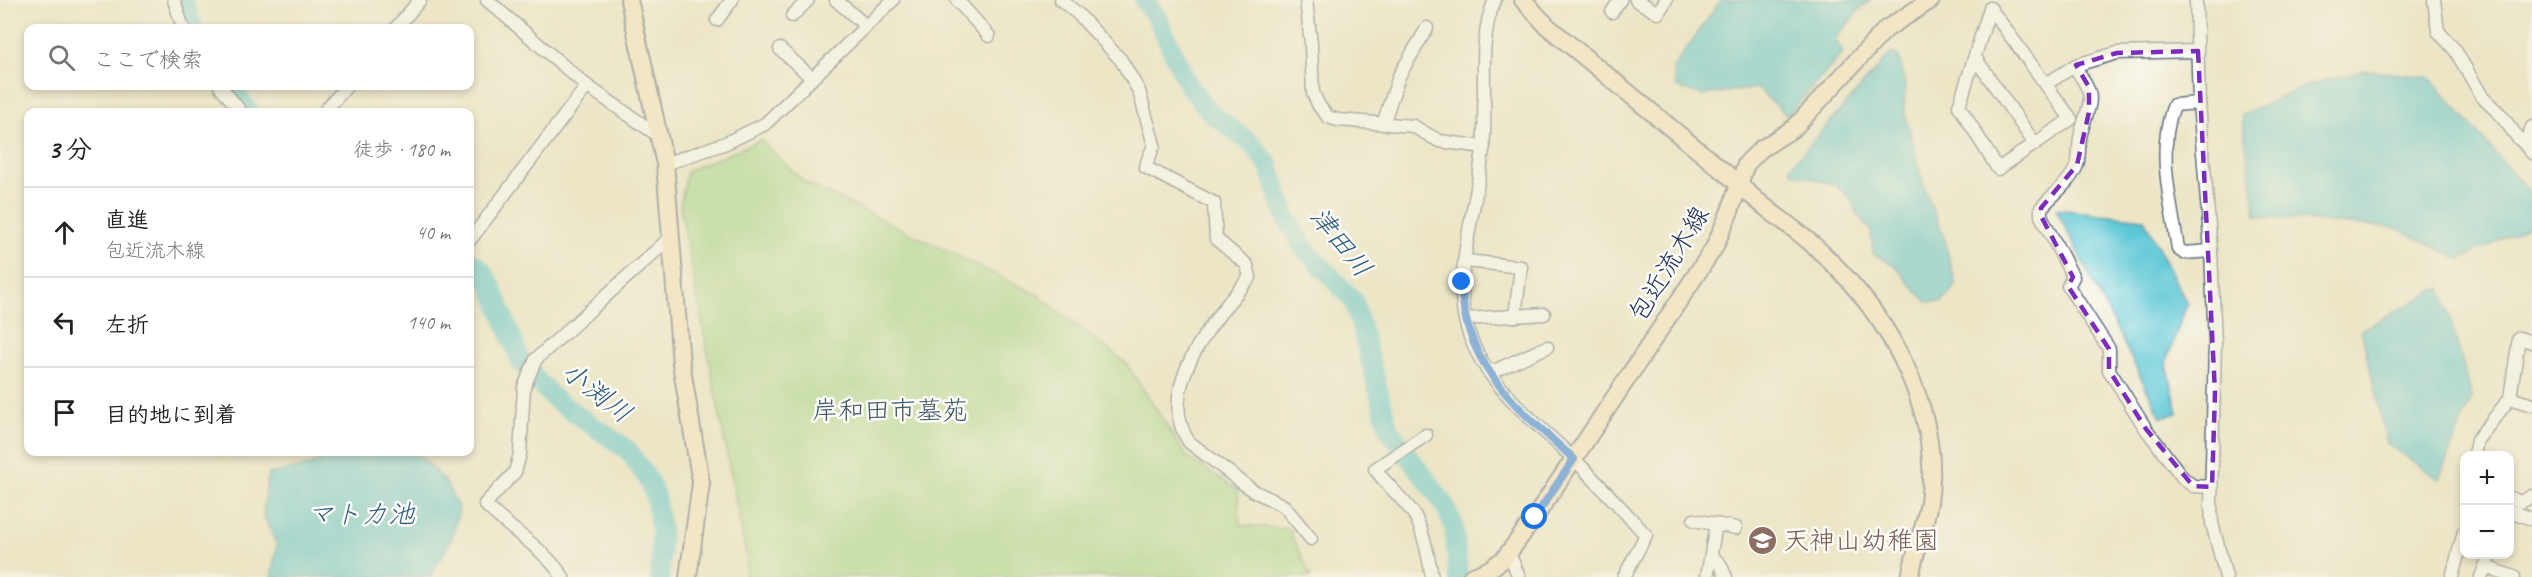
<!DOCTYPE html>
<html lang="ja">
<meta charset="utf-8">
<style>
:root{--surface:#fff;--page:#f6f6f6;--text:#222;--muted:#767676;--line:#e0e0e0}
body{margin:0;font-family:Caveat,"Klee One",sans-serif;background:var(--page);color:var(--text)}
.controls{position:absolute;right:18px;bottom:18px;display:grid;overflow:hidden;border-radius:12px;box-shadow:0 3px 9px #0003}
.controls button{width:54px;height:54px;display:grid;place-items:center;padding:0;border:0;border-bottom:2px solid var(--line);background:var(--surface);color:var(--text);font:30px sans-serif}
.stop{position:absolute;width:18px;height:18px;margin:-14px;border:4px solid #1a73e8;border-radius:50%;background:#fff}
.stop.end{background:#1a73e8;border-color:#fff;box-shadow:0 2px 6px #0008}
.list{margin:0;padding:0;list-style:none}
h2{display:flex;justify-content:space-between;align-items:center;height:78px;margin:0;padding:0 24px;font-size:26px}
h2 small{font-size:20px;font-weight:400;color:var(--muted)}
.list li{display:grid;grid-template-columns:39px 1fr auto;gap:18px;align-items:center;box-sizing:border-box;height:90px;padding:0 24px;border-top:2px solid var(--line)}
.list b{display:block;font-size:22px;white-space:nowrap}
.list p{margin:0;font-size:20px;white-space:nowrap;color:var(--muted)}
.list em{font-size:20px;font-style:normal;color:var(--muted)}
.icon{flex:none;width:33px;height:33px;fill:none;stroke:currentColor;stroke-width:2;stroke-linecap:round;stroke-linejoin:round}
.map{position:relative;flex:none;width:2532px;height:577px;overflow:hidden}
.search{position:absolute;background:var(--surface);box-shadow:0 3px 9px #0003;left:24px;top:24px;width:450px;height:66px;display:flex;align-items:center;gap:15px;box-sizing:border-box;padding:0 21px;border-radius:12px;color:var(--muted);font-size:22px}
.panel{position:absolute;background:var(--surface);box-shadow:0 3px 9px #0003;left:24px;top:108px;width:450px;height:348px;border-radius:12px}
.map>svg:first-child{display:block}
</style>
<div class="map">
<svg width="2532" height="577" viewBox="0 0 2532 577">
<rect width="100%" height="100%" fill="#fdfcf7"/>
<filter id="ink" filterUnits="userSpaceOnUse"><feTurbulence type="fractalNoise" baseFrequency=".0167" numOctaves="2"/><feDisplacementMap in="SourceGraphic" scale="12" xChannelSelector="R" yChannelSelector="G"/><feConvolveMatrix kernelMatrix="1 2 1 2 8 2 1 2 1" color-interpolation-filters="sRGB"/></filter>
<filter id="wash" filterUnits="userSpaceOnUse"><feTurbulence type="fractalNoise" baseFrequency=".008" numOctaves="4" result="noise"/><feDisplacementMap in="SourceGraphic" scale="24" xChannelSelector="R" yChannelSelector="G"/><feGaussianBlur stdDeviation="1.35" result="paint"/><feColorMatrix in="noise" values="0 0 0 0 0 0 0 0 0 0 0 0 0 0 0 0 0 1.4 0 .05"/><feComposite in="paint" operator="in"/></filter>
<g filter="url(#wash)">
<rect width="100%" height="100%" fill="#ece6c7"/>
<path fill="#a2d889" stroke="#5e8474" stroke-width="1.5" d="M761 140 804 182 1036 294 1126 363 1187 457 1238 490 1240 525 1289 529 1311 577H745L747 560 680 206 687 171Z"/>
<g fill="#5cc7d5" stroke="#3c7b9a" stroke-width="1.5">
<path d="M1721 0H1871L1859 10 1835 39 1843 53 1787 116 1757 88 1704 95 1676 87 1673 68Z"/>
<path d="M1891 53 1899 56 1905 84 1904 110 1925 190 1944 237 1956 286 1942 302H1927L1912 287 1896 266 1873 254 1871 231 1857 214 1850 198 1836 185 1793 173 1790 167Z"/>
<path d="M2365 70 2429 77 2532 195V225L2460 259 2396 228 2256 216 2242 115 2306 86Z"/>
<path d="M2056 209 2144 219 2187 304 2166 361 2178 413 2161 417Z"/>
<path d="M2441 287 2472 396 2439 479 2387 444 2361 330Z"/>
<path d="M333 452H417L445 481 459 510 452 538 430 577H271L277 546 263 514 268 474 309 466Z"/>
</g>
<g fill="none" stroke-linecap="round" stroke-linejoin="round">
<g stroke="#5cc7d5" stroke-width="20">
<path d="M183 0 193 28"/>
<path d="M1144 0 1158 19 1188 85 1211 113 1254 146 1269 166 1285 214 1303 247 1354 301 1389 430 1443 502 1454 526 1458 577"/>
<path d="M228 86 250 112"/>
<path d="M470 261 481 269 491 285 521 362 554 399 628 450 649 481 655 496 661 530 660 577"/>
</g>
</g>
</g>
<g filter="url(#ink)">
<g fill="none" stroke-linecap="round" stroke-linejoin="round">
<defs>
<g id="street">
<path d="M174 0 183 28"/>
<path d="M487 0 587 86"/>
<path d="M836 0 866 26"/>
<path d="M957 0 989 36"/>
<path d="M1061 0 1078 14 1121 60 1139 91 1154 145 1145 167 1214 203 1216 239 1247 265 1250 277C1217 316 1153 388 1189 442L1252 490 1284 506 1311 539"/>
<path d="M1306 0 1311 44 1313 93 1319 106 1328 117 1338 120 1413 126 1439 141 1484 147"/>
<path d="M1495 0C1476 39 1488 105 1483 149 1478 195 1462 249 1462 293 1462 367 1525 412 1573 458 1598 483 1622 509 1646 535L1624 577"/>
<path d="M1636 0 1658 13 1666 0"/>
<path d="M2196 0 2199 103 2211 251 2215 343 2211 505 2212 523 2226 577"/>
<path d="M2434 0 2438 31 2455 50 2483 98 2501 115 2518 138 2525 144"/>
<path d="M1990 8 2071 119 1998 169 1959 106Z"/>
<path d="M1612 12 1620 0"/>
<path d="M792 16 808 0"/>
<path d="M717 20 732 0"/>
<path d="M396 28 420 0"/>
<path d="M780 49 812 78"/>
<path d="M1976 59 2035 144"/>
<path d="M2074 66C2097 99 2091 97 2081 133 2078 143 2080 156 2077 165 2071 182 2052 195 2041 208V216L2073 277 2068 286 2109 349V370L2146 429 2183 478 2193 486 2212 487"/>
<path d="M2046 84 2076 65 2117 53 2198 51"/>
<path d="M220 86 241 112"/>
<path d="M2199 103 2174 105C2156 151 2171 202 2178 249L2184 253 2211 251"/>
<path d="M324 112 347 86"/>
<path d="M1383 124 1399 76 1427 28"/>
<path d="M2532 127 2525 144 2532 153"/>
<path d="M665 164 726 143 765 124 893 0"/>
<path d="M470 240 587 86 659 136"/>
<path d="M1466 261 1521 267 1515 316"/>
<path d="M1465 319 1544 314"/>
<path d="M1487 370 1494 371 1547 347"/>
<path d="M2510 398 2532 405"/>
<path d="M1426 435 1375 469C1386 484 1399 495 1410 509 1422 522 1429 559 1432 577"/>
<path d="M2474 456 2477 440 2510 398 2519 338 2532 342"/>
<path d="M2510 498 2521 502 2532 496"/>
<path d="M2510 511 2532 519"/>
<path d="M1694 520 1736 528"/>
<path d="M1509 553 1519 577"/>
<path d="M1711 556 1720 564 1726 577"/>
<path d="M2485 567 2514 577"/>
<path d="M563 577C541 545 510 531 485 504L515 472 520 454 524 387 536 359 670 238"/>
<path d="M1707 577 1716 524"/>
<path d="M2452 577 2464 532"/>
<path d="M2481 577 2490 554"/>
</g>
<g id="secondary">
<path d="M629 0 665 164 681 363 701 483 688 577"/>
<path d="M1523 0 1547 26 1739 184C1764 210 1797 228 1823 254 1888 315 1943 410 1929 502 1925 527 1915 551 1910 577"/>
<path d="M1471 577 1488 570 1504 559 1535 517 1714 248 1730 211 1746 164 1761 149 1794 128 1886 29 1931 0"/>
</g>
</defs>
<use href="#street" stroke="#646f83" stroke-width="15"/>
<use href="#secondary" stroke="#646f83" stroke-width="20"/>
<use href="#street" stroke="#fff" stroke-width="12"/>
<use href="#secondary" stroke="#fbe6c4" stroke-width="16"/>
</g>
</g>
<g fill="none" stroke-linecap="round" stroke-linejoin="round" filter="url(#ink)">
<path stroke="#1a73e8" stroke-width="8" d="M1462 282C1461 364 1519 409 1574 459L1535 517"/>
</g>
<path d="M0 0H2532V577H0ZM2198 51 2215 393 2212 487 2193 486 2146 429 2109 370V349L2068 286 2073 277 2041 216V208L2077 165 2089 112V87L2076 65 2117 53Z" fill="#ece6c7" fill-opacity=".55" fill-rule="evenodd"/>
<path fill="none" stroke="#7b2cbf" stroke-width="4.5" stroke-dasharray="12 8" stroke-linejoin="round" d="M2198 51 2215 393 2212 487 2193 486 2146 429 2109 370V349L2068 286 2073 277 2041 216V208L2077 165 2089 112V87L2076 65 2117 53Z"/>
<defs>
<symbol id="school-disc" viewBox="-11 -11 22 22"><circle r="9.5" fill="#8d6e63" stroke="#fdfcf7"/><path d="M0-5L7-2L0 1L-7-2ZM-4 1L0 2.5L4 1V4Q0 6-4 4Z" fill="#fff"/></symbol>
</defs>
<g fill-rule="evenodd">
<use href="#school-disc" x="1746" y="524" width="33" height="33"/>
</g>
<g text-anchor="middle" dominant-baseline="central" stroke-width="5" stroke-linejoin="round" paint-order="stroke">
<g font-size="26" fill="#1b2f5e" stroke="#fdfcf7">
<text transform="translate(1669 264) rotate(-59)">包近流木線</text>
</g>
<g font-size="26" fill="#3d5969" stroke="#fdfcf7">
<text x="890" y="410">岸和田市墓苑</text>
</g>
<g font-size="26" fill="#785e54" stroke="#fdfcf7" text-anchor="start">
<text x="1783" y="540">天神山幼稚園</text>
</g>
<g font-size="27" font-style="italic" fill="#2e5d82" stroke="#fdfcf7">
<text transform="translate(1341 242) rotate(51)">津田川</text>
<text transform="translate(597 392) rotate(38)">小渕川</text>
<text x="361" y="514">マトカ池</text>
</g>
</g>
</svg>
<div class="controls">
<button>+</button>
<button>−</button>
</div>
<div class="stop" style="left:1535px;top:517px"></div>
<div class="stop end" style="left:1462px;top:282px"></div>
<div class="search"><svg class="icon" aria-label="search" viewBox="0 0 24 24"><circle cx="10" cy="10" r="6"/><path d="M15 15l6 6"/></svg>ここで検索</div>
<section class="panel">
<h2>3 分<small>徒歩 · 180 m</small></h2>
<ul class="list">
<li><svg class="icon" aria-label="ahead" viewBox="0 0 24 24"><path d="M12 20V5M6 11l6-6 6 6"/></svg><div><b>直進</b><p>包近流木線</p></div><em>40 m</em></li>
<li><svg class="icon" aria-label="left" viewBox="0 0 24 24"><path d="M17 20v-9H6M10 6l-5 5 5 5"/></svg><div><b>左折</b></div><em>140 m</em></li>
<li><svg class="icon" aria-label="arrive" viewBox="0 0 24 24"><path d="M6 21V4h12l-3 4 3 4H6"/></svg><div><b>目的地に到着</b></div></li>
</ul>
</section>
</div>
